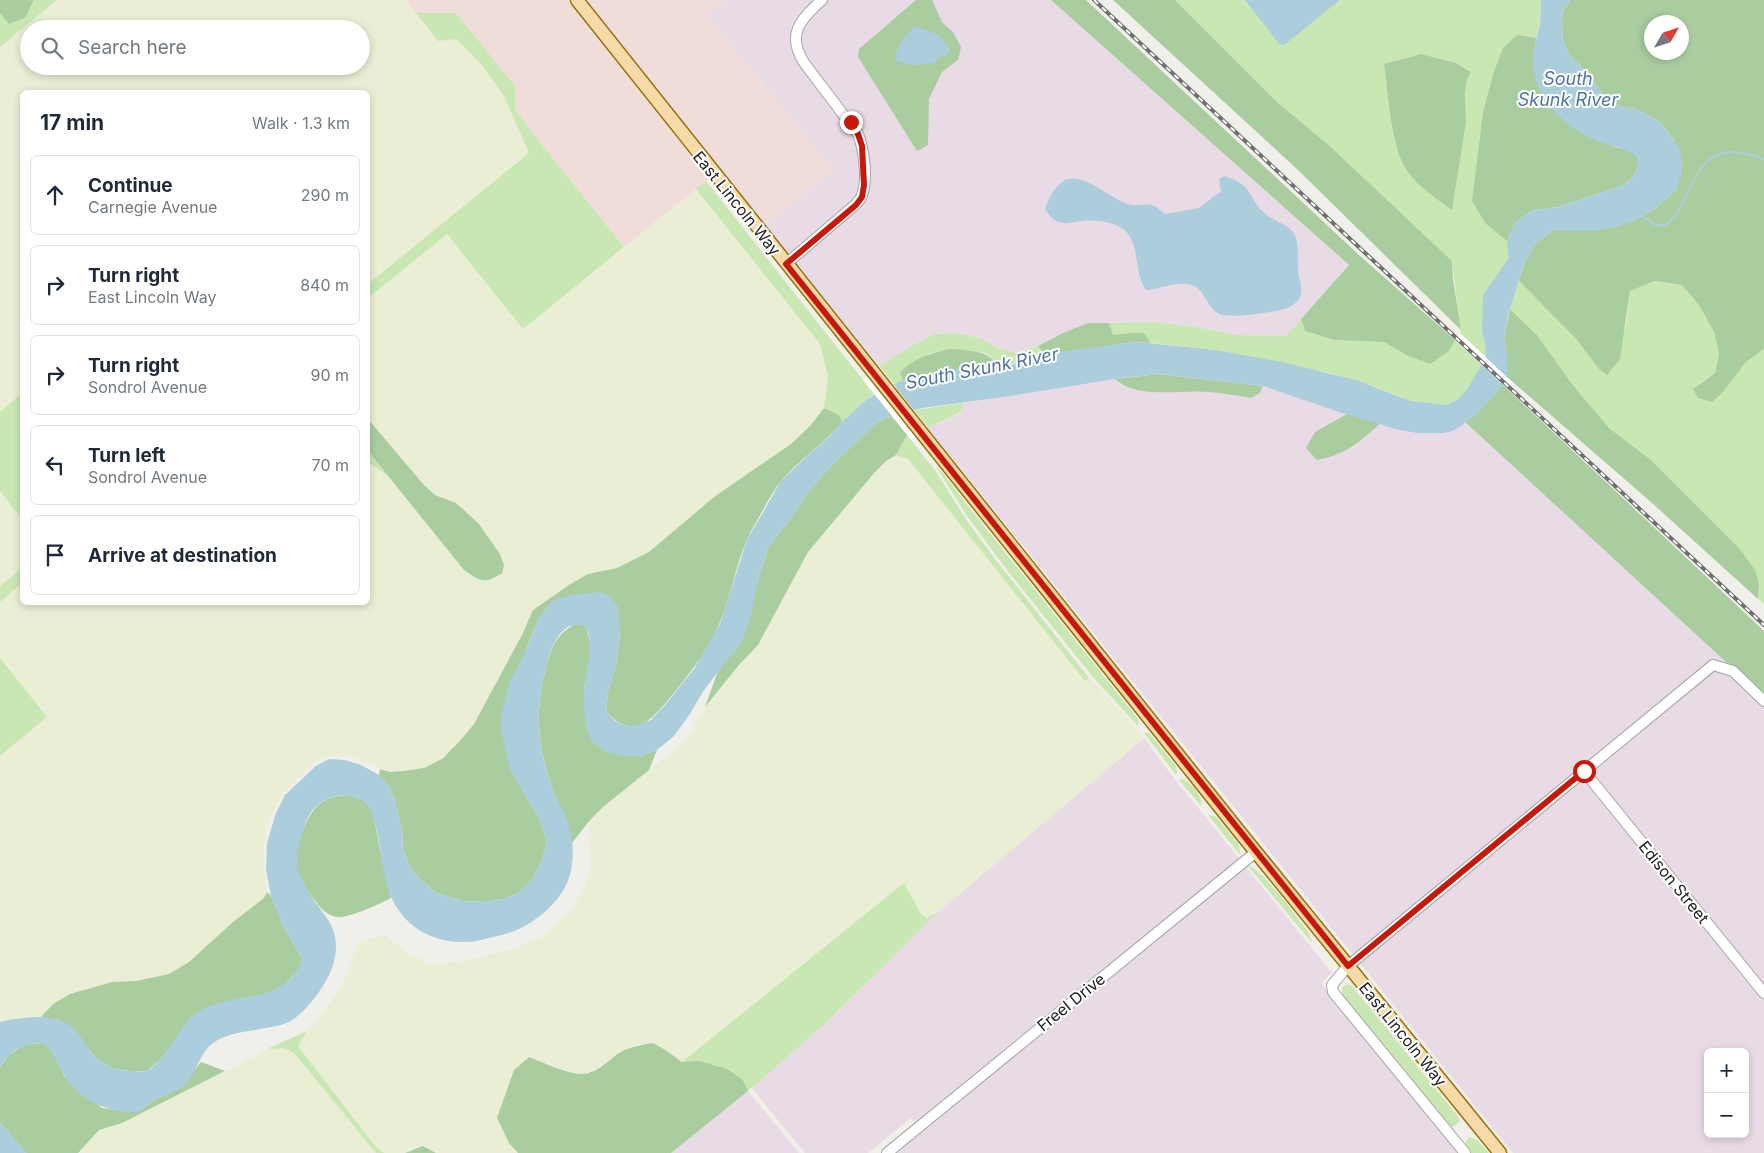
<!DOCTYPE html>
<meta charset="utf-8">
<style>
:root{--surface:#fff;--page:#f2f2f3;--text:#1f2937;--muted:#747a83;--line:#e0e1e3}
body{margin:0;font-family:Inter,sans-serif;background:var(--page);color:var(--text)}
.controls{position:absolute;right:15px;bottom:15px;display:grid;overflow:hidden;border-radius:8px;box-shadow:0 2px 8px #0003}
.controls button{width:45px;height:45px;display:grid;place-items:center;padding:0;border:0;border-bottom:1px solid var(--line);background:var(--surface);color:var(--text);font:25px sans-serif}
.compass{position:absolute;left:1644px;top:15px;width:45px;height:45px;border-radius:50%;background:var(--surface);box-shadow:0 2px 8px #0003;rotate:51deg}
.stop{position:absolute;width:15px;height:15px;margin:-11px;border:4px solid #c6190c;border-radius:50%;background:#fff}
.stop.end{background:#c6190c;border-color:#fff;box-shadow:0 1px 5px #0008}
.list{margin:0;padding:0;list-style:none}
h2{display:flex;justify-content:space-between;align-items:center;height:65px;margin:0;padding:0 20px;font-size:21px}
h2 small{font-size:16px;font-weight:400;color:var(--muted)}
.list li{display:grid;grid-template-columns:32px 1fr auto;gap:15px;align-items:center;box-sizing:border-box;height:80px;margin:0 10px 10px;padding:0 10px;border:1px solid var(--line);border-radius:8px}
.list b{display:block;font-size:19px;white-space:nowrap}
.list p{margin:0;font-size:16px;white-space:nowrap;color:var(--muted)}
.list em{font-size:16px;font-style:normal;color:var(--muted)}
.icon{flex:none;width:28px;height:28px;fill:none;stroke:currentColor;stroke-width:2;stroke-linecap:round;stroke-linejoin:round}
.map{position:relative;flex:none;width:1764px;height:1153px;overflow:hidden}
.search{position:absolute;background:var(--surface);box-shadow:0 2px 8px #0003;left:20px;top:20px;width:350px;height:55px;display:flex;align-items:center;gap:12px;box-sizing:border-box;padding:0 18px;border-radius:28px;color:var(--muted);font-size:19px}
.panel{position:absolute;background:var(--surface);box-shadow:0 2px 8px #0003;left:20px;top:90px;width:350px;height:515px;border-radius:8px}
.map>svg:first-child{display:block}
</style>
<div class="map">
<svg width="1764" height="1153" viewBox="0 0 1764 1153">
<rect width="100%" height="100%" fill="#f1efe9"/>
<g fill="#f0dcd9">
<path d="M406 0H567L709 179 624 247 542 145 515 109V86L456 13H416Z"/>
<path d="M587 0H726L707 16 834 170 766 225Z"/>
</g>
<g fill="#e9dbe6" fill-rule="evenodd">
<path d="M726 0H1051L1349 265 1286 336 1236 335 1197 327 1154 322 1088 323 1063 333 1038 346 1017 353 998 348 982 339 958 333 934 334 915 344 879 366 766 225 834 170 707 16Z"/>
<path d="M1115 379 1121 385 1136 390 1208 391 1251 398 1259 393 1263 386 1347 414 1333 422 1351 449 1381 423 1399 430 1417 433H1442L1450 432 1460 427 1465 422 1764 697V1153H1513L928 428 961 413 963 403 1004 397 1067 385ZM1708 1052H1745V1134H1708Z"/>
<path d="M1144 738 1173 777 1332 973 1321 983 1460 1153H894L921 1131 911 1118 868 1153H805L751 1087 829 1020 937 913Z"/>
<path d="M748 1091 799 1153H671L708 1122Z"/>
</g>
<g fill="#eaeed5" fill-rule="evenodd">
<path d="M57 0H405L438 41 457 39 481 64 503 94 529 153 368 284V92H22V393L0 412V47ZM29 29H361V66H29Z"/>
<path d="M696 189 820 344 828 377 824 408 810 426 791 444 714 497 649 552 617 568 588 574 569 585 533 610 523 633 474 724 459 742 442 759 424 768 404 771 390 772 348 756H330L314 762 284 792 273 812 267 827 264 845 263 859 267 892 264 898 233 922 189 962 169 974 136 981 119 982 98 986 70 994 53 1004 41 1017 20 1018 0 1022V756L47 717 0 658V602L22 583V602H368V462L388 476 464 570 477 579 483 581 495 578 502 573 493 542 479 524 456 504 435 495 423 484 368 419V298L447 233 523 329Z"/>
<path d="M896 455 908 459 1085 681 1089 678 1132 722 1144 738 937 913 927 918 921 914 904 884 682 1062 667 1051 640 1045 620 1052 594 1071 582 1074 568 1071 528 1058 509 1143 518 1153H436L435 1151 410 1149 405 1153H384L375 1146 298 1046 307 1031 330 1003 341 987 351 965 355 946 369 939 386 935 404 951 430 964 464 961 512 949 541 937 572 909 585 886 591 866 588 832 590 820 603 807 676 749 690 733 705 707 738 666 758 645 808 552 875 472 886 461Z"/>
<path d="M0 491 22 519V568L0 586Z"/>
<path d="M283 1048 294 1053 376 1153H78L99 1130 122 1122 190 1090 267 1049Z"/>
</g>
<g fill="#c9e7b2" fill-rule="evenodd">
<path d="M34 0H57L0 47V13L10 24 25 18Z"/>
<path d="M1175 0H1541L1540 21 1536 38 1517 36 1503 48 1493 74 1483 112 1486 224 1507 241 1508 259 1497 276 1482 332 1485 343 1486 357 1461 334 1452 261 1332 148 1276 101ZM1421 54 1456 63 1470 71 1467 80 1456 185 1432 196 1406 169 1396 145 1384 64Z"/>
<path d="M416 13H456L515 86V109L542 145 624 247 523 329 447 234 368 298V284L529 153 503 94 481 64 457 39 438 41Z"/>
<path d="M706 181 874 394 866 400 842 422 839 415 824 408 828 377 820 344 696 189Z"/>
<path d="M1519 281 1577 340 1598 368 1626 326 1630 291 1655 281 1682 285 1699 305 1714 332 1719 354 1715 373 1700 383 1723 392 1746 362 1764 349V604L1758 599 1759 584 1739 548 1651 460 1609 428 1572 384 1537 335 1510 309Z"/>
<path d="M1301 319 1305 331 1334 340 1384 342 1406 355 1449 351 1455 340 1482 365 1467 389 1458 399 1447 405 1430 404 1411 401 1379 388 1330 373 1216 350 1151 343 1144 333H1129L1113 335 1109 323 1154 322 1197 327 1236 335 1286 336Z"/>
<path d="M958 333 982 339 998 348 1017 353 1038 346 1045 355 1020 363 993 367C993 363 994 359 990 356 980 348 943 349 931 353 921 357 910 366 900 372L903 381 894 384 879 366 915 344 934 334Z"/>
<path d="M22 393V519L0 491V412Z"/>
<path d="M963 403 961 412 928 428 914 410Z"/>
<path d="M907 435 937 473 965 518 995 559 1089 678 1085 681 908 459 896 455Z"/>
<path d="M368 451 388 476 368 462Z"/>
<path d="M938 467 976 516 1138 719V726L1092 676 1007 570 967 516 937 468Z"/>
<path d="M22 568V583L0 602V586Z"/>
<path d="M0 658 47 717 0 756Z"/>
<path d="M1144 733H1149L1176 766 1177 772 1176 775Z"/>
<path d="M1182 779C1192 783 1202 796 1201 806L1179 780Z"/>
<path d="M1208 815 1215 816 1218 819 1239 845 1240 855Z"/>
<path d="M1248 866C1263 869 1298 919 1309 933L1312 943Z"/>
<path d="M904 883 921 914 927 918 937 913 829 1020 748 1091 743 1080 682 1062Z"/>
<path d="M1348 984 1352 986 1457 1115 1460 1121 1456 1125 1453 1127 1447 1124 1343 997 1342 987Z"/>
<path d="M307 1031 298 1046 375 1146 384 1153H376L294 1053 283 1048 267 1049Z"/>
<path d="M1469 1137 1477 1140 1489 1153H1470C1466 1148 1463 1143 1469 1137Z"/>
</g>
<g fill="#aacda0" fill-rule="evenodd">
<path d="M0 0H34L25 18 9 24 0 13Z"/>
<path d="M916 0H932L942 22 953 32 961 47 958 60 942 72 929 99 928 145 917 151 858 57 859 49Z"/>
<path d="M1051 0H1086L1359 255 1455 340 1449 351 1430 364 1406 355 1384 342 1334 340 1305 331 1301 319 1349 265Z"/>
<path d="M1113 0H1175L1276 101 1332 148 1452 261 1453 279 1461 330 1297 169Z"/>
<path d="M1570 0H1764V349L1746 362 1723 392 1712 402 1698 398 1693 389 1715 373 1719 354 1714 332 1699 305 1682 285 1655 281 1630 291 1620 359 1607 375 1598 368 1577 340 1519 281 1524 264 1535 244 1553 230 1574 229 1631 222 1656 208 1676 190 1674 140 1667 130 1658 121 1636 109 1621 107 1609 100 1596 86 1589 75 1568 53 1563 40 1562 23 1563 11ZM1652 22H1682V52H1652Z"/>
<path d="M1517 35 1536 38 1533 68 1542 95 1615 147 1632 151 1638 158V167L1633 177 1622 186 1558 207 1533 210 1515 223 1507 241 1486 224 1472 201 1483 112 1493 74 1503 48Z"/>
<path d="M1421 54 1456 63 1471 72 1467 80 1465 95 1466 122 1452 210C1438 200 1415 184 1406 169 1391 146 1388 92 1384 64Z"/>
<path d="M1510 309 1537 335 1572 384 1609 428 1651 460 1739 548 1755 570 1759 584 1758 599 1652 503 1507 377V356L1504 338Z"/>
<path d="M1088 323H1109L1113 335 1129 333H1144L1151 343 1133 342 1045 355 1038 346 1063 333Z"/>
<path d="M950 349C963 350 985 350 993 360V367C962 369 932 370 903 381L900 372C915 358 931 353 950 349Z"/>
<path d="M1158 374 1263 386 1260 393 1251 398C1238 396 1223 393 1209 392 1182 389 1136 400 1115 379Z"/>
<path d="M1503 385 1764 631V697L1465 422 1476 414Z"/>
<path d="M824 408 839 415 842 422C824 444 800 459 782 480 771 493 763 511 754 526 737 555 733 591 720 622 710 647 693 669 677 689 657 713 636 746 606 711L608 692 616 665 620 634 547 607C537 620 531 635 526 651L510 769 540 820 547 841 543 857 533 878 520 892 504 899 484 902 463 901 437 893 421 880 409 865 403 849 402 830 394 798 390 788 379 775 380 769 390 772 404 771 424 768 442 759 459 742 474 724 523 633 533 610 569 585 588 574 617 568 649 552 714 497 791 444 810 426Z"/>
<path d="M1347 414 1381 423C1359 442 1348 454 1317 460L1306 448 1315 432Z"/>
<path d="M892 416 907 435 896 455 886 461 875 472 808 552 758 645 738 666 705 707 718 671 742 641 758 580 769 546 789 521 806 495 830 467 877 422Z"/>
<path d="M368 419 423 484 435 495 456 503 479 524 500 554 504 565 502 573C484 585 480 581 464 570L368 451Z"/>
<path d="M573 625H584C596 644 587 669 584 690L640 756 657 750 649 770 603 807 590 820 572 843C570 824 561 810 554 793 538 748 534 719 545 672 550 651 553 638 573 625Z"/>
<path d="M350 795 364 801 373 813 386 880 391 898C382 903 347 919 337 917 326 915 320 908 314 899 307 891 300 879 297 869 293 851 306 813 321 803 330 796 339 796 350 795Z"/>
<path d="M267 892 271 896 283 925 302 959 298 971 283 986 265 994 241 999 179 1033 172 1045 160 1060 147 1071H130L114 1069 98 1060 87 1047 60 1020 41 1017 53 1004 70 994 112 982 136 981 169 974 189 962 233 922 264 898Z"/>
<path d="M43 1043 53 1052 64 1076 102 1108 124 1111H139L152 1101 182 1087 201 1062 225 1071 122 1123 99 1130 78 1153H26L0 1122V1067L9 1055 24 1045Z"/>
<path d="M653 1043 667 1051 682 1062 699 1061 727 1069 743 1080 748 1091 671 1153H518L509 1143 497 1118 514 1070 529 1057C545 1063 564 1073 581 1074 597 1074 607 1061 619 1053 629 1047 641 1045 653 1043Z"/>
<path d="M423 1146 436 1153H405Z"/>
</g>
<g fill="#accddb">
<path d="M1245 0H1340L1284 45H1280Z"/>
<path d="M1541 0H1570L1563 11 1562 23 1563 40 1568 53 1589 75 1596 86 1609 100 1621 107 1636 109 1658 121 1667 130 1680 150 1682 164 1681 176 1676 190 1656 208 1631 222 1617 227 1596 231 1553 230 1535 244 1524 264 1508 316 1504 338 1507 356V377L1501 388 1476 414 1460 427 1450 432 1442 433H1417L1399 430 1339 412 1263 386 1158 374 1121 378 1004 397 922 408 892 416 877 422 830 467 806 495 789 521 769 546 758 580 750 620 742 641 704 690 690 714 674 736 657 750 640 756H622L606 752 592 742 586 727 584 708V690L590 651 589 634 584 625C582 625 574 625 572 625 559 630 551 647 548 659 535 710 535 740 553 790 558 803 567 815 570 829 574 846 574 867 567 883 556 908 527 929 502 935 490 937 478 942 466 942 426 943 396 921 386 882 381 860 380 837 373 816 364 787 324 791 310 814 307 818 305 825 303 831 299 842 296 854 297 866 298 872 301 878 304 883 318 914 345 924 333 965 327 984 307 1012 289 1022 281 1026 269 1027 260 1029 244 1032 227 1033 213 1043 198 1054 197 1076 182 1087 173 1094 159 1096 149 1103 146 1106 144 1109 140 1111 135 1113 126 1112 122 1111 97 1108 75 1095 63 1073 56 1060 54 1053 43 1043 20 1045 13 1048 0 1067V1022C24 1017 53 1012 74 1028 78 1032 82 1039 85 1044 96 1061 110 1071 132 1071 136 1071 143 1072 147 1071 150 1070 153 1066 156 1064 173 1049 179 1024 199 1011 234 990 286 1007 302 959L283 925 271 896 266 869 267 843 276 813 285 795 316 766 329 759 345 760 361 765 379 775 390 788 394 798 402 830 403 850 409 865 421 880 437 893 463 901 484 902 504 899 520 892 533 878 543 857 547 841 540 820 510 769 502 734 501 715 510 681 526 651 532 634 541 615 552 601 570 595 599 592 610 596 618 607 620 634 616 665 608 692 606 711 615 721 626 726 637 725 651 720 665 705 694 669 720 624 747 540 781 481 803 460 830 436 842 422 866 400 889 386 912 377 961 368 1012 365 1054 353 1133 342 1147 343 1216 350 1282 362 1356 380 1411 401 1447 405 1458 399 1467 389 1486 357 1485 343 1482 332 1483 295 1508 259 1507 241 1515 223 1533 210 1558 207 1622 186 1633 177 1638 167V158C1627 147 1608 146 1593 139 1564 126 1538 101 1533 69 1531 54 1537 38 1540 23 1541 16 1540 8 1541 0Z"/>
<path d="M914 26 939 35 951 50 946 56 942 55 934 63C921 65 908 67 896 60 894 46 907 37 914 26Z"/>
<path d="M1224 176C1257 186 1246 199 1267 215 1274 221 1287 224 1293 232 1301 243 1296 263 1299 277 1301 283 1303 292 1299 299 1296 303 1292 306 1287 308 1276 312 1234 318 1223 315 1205 311 1207 286 1187 284 1173 282 1160 289 1146 290 1133 272 1141 243 1123 229 1110 220 1089 219 1074 222 1068 223 1065 224 1059 222 1052 220 1049 214 1045 209 1065 154 1091 187 1125 203 1134 208 1143 203 1152 205 1156 206 1161 211 1165 214L1199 208 1221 191 1219 179Z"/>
<path d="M0 1122 26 1153H0Z"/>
</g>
<g fill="#fff">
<path d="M1461 334 1514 384 1509 390 1455 340Z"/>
<path d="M879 366 928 428 912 441 863 380Z"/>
</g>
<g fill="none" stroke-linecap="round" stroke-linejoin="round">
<path stroke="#accddb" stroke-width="2" d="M1642 215 1655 225H1666C1692 204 1692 153 1730 152 1742 152 1752 154 1764 159"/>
<defs>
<g id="minor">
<path d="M786 264 855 205C858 202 861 199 862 195 868 179 864 149 858 134L805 64C786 36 799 20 822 0"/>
<path d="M1584 771 1764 993"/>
<path d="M887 1153 1256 852"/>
<path d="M1465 1153 1333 992 1332 985 1348 966 1713 665 1733 671 1764 701"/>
</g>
<path id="major" d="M577 0 1238 830 1500 1153"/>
</defs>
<use href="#minor" stroke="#a5a5a5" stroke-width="12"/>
<use href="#major" stroke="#957109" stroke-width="15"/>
<use href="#minor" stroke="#fff" stroke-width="10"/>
<use href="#major" stroke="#f7daa8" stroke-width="12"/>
<defs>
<path id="rail" d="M1094 0 1764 625"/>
</defs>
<use href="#rail" stroke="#6f6f6f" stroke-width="4"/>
<use href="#rail" stroke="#fff" stroke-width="2" stroke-dasharray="5.5" stroke-linecap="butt"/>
</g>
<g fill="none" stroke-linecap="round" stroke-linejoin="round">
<path stroke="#c6190c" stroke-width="6" d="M851 122 858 134 862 146 864 185 862 197 856 205 786 264 1348 966 1584 771"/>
</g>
<g text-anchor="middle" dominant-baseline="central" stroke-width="4" stroke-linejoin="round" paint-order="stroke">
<g font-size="16" fill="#212121" stroke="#fff">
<text transform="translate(737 203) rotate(51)">East Lincoln Way</text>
<text transform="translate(1674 882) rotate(51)">Edison Street</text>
<text transform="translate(1071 1002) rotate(-39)">Freel Drive</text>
<text transform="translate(1403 1034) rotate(51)">East Lincoln Way</text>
</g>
<g font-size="18" font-style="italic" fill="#4f74a4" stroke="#fff">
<text x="1568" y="78">South<tspan x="1568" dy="21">Skunk River</tspan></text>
<text transform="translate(982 368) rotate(-11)">South Skunk River</text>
</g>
</g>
</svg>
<div class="controls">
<button>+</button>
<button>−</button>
</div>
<svg class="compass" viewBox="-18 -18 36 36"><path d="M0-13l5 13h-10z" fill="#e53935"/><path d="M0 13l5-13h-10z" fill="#747a83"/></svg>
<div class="stop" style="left:1584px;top:771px"></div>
<div class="stop end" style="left:851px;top:122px"></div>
<div class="search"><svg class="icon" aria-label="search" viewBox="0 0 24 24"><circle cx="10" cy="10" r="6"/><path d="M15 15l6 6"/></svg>Search here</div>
<section class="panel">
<h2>17 min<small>Walk · 1.3 km</small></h2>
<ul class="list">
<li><svg class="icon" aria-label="ahead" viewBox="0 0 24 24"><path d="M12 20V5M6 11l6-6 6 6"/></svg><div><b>Continue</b><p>Carnegie Avenue</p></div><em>290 m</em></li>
<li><svg class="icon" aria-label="right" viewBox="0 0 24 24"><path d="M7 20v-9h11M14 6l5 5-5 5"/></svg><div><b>Turn right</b><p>East Lincoln Way</p></div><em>840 m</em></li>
<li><svg class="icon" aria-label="right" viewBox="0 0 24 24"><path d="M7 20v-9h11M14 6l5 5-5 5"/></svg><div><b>Turn right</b><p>Sondrol Avenue</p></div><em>90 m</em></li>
<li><svg class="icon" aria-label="left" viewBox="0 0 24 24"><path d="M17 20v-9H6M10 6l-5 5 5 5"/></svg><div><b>Turn left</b><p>Sondrol Avenue</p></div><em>70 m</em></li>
<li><svg class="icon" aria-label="arrive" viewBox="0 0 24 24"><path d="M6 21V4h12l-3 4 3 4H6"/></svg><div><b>Arrive at destination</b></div></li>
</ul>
</section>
</div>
